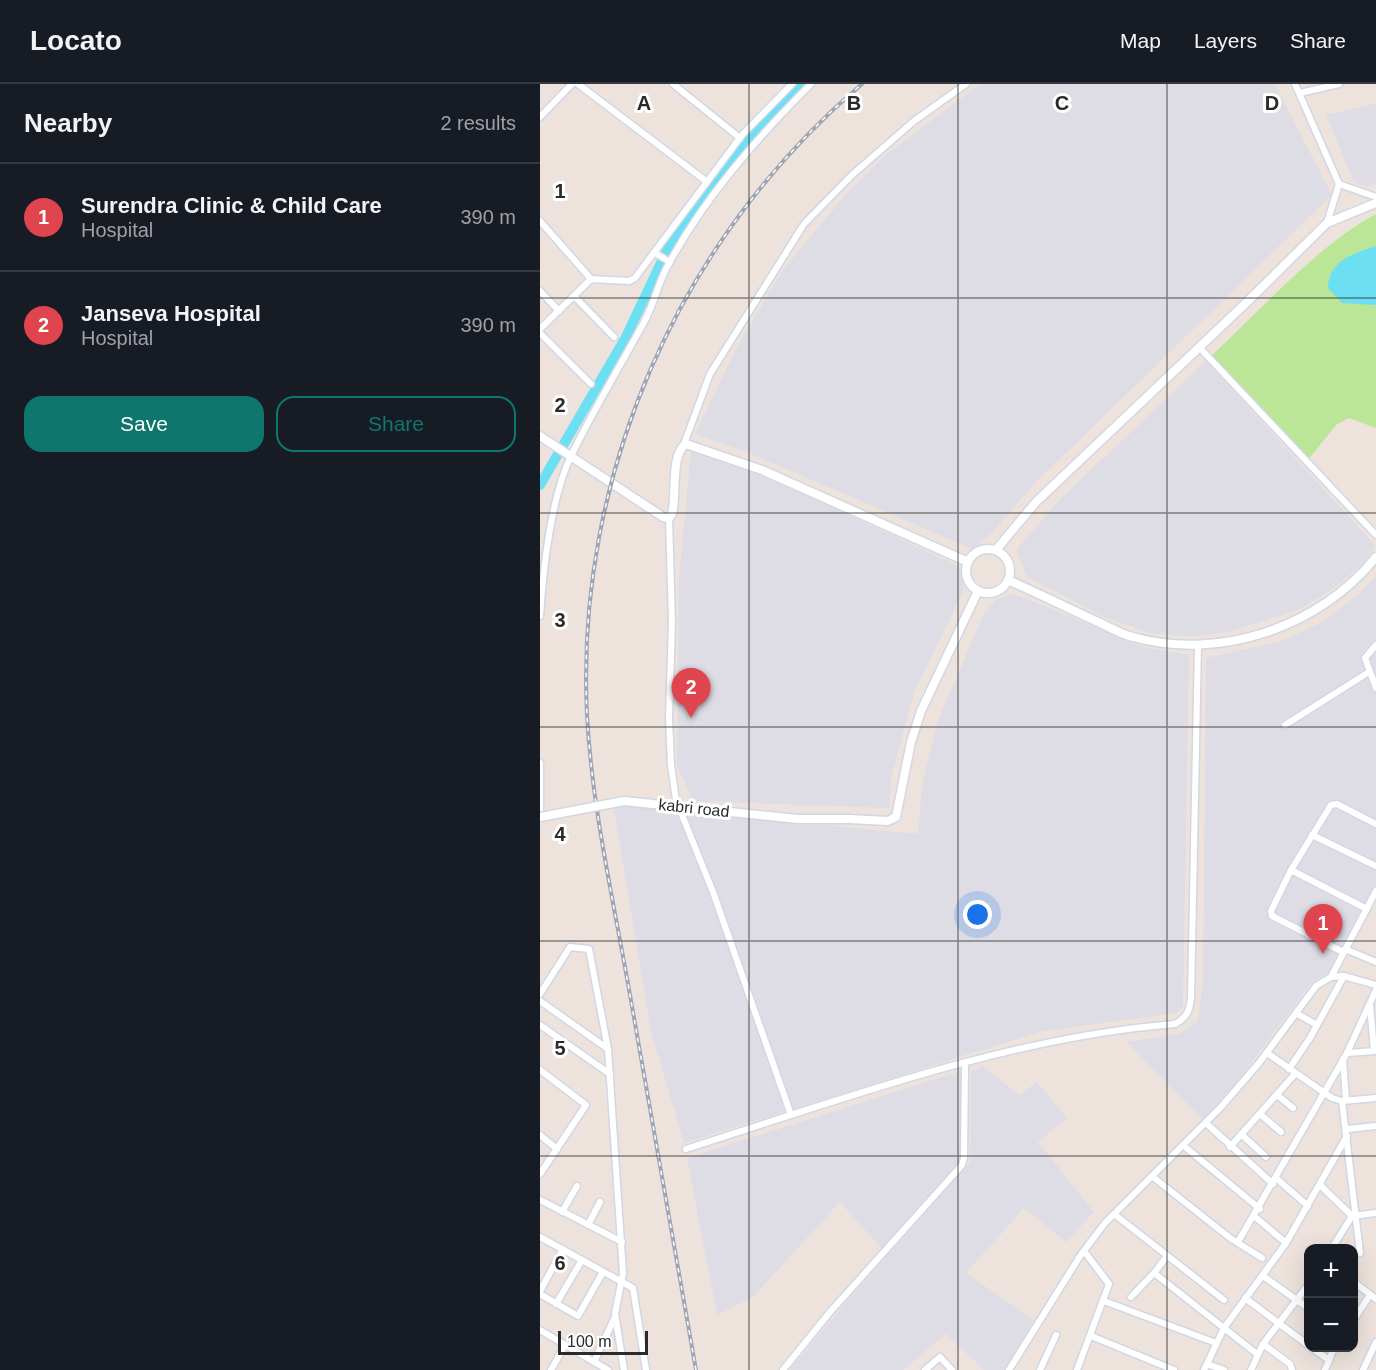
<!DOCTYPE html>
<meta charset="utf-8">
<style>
:root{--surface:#171b24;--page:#242831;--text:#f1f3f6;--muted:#9ea1a6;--line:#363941;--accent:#0f766e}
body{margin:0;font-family:Helvetica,sans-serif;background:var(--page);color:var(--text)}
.controls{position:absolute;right:18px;bottom:18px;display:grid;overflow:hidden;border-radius:12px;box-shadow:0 6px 24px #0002}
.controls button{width:54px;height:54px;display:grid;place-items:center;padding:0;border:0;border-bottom:2px solid var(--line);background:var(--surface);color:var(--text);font:30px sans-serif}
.scale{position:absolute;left:18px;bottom:15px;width:90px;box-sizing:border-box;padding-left:6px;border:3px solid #2a2a2a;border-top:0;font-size:16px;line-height:21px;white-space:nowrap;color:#2a2a2a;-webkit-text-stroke:4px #fff;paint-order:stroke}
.you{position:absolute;left:438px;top:831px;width:21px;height:21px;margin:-15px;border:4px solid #fff;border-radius:50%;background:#1a73e8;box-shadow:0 0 0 9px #1a73e833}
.badge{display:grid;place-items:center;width:39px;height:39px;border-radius:50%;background:var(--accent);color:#fff;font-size:20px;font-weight:700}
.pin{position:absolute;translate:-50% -50px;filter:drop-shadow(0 2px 3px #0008)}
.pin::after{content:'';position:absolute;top:32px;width:21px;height:18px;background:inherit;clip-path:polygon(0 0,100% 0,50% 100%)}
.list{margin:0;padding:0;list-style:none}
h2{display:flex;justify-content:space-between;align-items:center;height:78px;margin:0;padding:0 24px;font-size:26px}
h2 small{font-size:20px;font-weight:400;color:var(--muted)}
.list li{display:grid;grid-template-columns:39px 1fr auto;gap:18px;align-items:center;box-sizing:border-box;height:108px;padding:0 24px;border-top:2px solid var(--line)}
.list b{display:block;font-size:22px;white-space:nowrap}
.list p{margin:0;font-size:20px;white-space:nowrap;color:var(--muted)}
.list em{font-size:20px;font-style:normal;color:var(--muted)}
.actions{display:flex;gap:12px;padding:18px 24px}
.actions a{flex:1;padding:14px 0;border:2px solid var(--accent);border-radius:18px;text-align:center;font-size:21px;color:var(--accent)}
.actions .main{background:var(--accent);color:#fff}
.map{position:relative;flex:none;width:836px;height:1286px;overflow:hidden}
header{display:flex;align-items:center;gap:36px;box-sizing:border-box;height:84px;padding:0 30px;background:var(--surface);border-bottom:2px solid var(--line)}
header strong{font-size:28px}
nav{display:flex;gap:33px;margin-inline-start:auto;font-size:21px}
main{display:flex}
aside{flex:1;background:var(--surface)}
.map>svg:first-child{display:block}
</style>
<header>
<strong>Locato</strong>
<nav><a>Map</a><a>Layers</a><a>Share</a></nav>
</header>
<main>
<aside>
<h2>Nearby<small>2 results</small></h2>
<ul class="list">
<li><span class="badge" style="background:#e0444e">1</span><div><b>Surendra Clinic &amp; Child Care</b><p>Hospital</p></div><em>390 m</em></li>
<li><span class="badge" style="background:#e0444e">2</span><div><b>Janseva Hospital</b><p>Hospital</p></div><em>390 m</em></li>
</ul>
<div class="actions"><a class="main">Save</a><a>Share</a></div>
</aside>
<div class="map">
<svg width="836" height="1286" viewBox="0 0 836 1286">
<rect width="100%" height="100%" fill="#ede3dc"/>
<g fill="#dedde5">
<path d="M440 0H735L792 111 495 399 450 451 432 465 209 369 155 350 197 263 242 187 306 110 343 73Z"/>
<path d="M836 19V100L825 102 814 98 786 31Z"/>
<path d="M666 277 836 462 820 482 794 504 758 526 688 548 648 553 611 549 567 534 487 493 476 466 521 414Z"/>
<path d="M151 366 239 399 418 482 424 495 423 507 374 609 352 690 349 724 153 717 137 682 139 495Z"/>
<path d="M836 492V801L790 888 772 898 697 998 663 1035 587 958 639 950 658 937 663 895 666 574 742 557 784 537 818 511Z"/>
<path d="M475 510 604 563 649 571 643 922 638 929 503 947 144 1059 111 947 73 721 378 750 382 701 398 637 444 529 457 515Z"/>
<path d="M443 982 479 1011 497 998 527 1034 498 1058 554 1128 526 1158 484 1124 426 1189 495 1237 467 1286H444L406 1250 363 1286H250L308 1216 430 1078 431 987Z"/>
<path d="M421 987 420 1077 342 1165 300 1118 213 1213 177 1231 147 1074Z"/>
</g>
<path fill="#bbe597" d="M836 130V344L809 334 796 341 768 376 670 273C719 228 779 160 836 130Z"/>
<path fill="#6cdff2" d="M836 162V221L802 219 788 204C789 176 813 170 836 162Z"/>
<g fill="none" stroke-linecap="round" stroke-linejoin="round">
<path stroke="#6cdff2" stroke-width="10" d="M0 401 86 253 130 160 178 92 219 42 264 0"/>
<defs>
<g id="street">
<path d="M38 0 166 97"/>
<path d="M133 0 200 54"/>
<path d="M755 0 799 100 787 139"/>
<path d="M760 9 799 0"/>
<path d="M0 33 32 0"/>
<path d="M799 100 836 113"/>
<path d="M0 137 51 195"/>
<path d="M115 169 130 178"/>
<path d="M0 207 19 227"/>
<path d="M34 212 74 253"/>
<path d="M0 245 51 195 89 197 95 194 202 51 252 0"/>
<path d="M0 249 51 300"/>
<path d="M659 263 836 451"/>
<path d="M144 360 170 290 264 140 312 91 374 37 426 0"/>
<path d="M129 434 132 539 129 634 131 681 136 716 173 808 251 1031"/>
<path d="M0 532C3 486 11 413 31 372 53 327 79 284 103 240 113 223 117 203 126 185 163 115 215 56 271 0"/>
<path d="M836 561 825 574 836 604"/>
<path d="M745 641 829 588"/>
<path d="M0 679V726"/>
<path d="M772 751 836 782"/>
<path d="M751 786 827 825"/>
<path d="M805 865 836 878"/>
<path d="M803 868 732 832 731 827 751 786 791 721 797 720 836 740"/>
<path d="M791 893 836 807"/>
<path d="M0 910 30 863 49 865 68 965 83 1189 75 1230 84 1286"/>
<path d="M0 917 68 965"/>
<path d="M830 920 834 967"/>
<path d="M756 929 777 941"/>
<path d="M0 941 70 990"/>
<path d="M727 969 792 1014 802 1017 836 1014"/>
<path d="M807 969 836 967"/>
<path d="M803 975 806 1016"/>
<path d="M749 985 770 954 804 892"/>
<path d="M0 986 46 1021 0 1090"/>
<path d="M737 1011 753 1024"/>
<path d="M802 1017 820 1169"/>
<path d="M720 1030 741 1048"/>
<path d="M666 1039 733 1100"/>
<path d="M807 1045 836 1042"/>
<path d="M701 1050 726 1073"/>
<path d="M0 1051 17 1065"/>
<path d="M644 1062 720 1125"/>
<path d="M690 1063 755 990"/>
<path d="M146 1065C303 1015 470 953 635 940 646 934 650 927 651 914L658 561"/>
<path d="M613 1093 690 1154 722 1174"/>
<path d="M736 1094 768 1122"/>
<path d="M780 1101 812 1132"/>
<path d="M0 1116 82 1158"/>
<path d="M22 1128 37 1102"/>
<path d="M574 1130 684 1216"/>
<path d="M714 1132 746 1159"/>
<path d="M48 1141 60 1118"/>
<path d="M0 1153 93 1204 106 1286"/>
<path d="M698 1158 807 969 836 906"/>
<path d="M792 1164 812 1132 836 1129"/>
<path d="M627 1172 614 1189 717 1270"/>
<path d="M723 1192 768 1224"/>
<path d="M814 1198 836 1215"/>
<path d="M0 1207 23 1165"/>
<path d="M0 1210 38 1232 63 1188"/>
<path d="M591 1213 614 1189"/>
<path d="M705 1214 768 1261"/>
<path d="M564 1217 676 1259"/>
<path d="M16 1220 42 1176"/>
<path d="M814 1235 830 1211"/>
<path d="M0 1246 68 1286"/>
<path d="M551 1252 634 1286"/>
<path d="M723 1260 750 1280 752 1286"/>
<path d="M772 1264 789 1276"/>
<path d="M54 1278 74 1235"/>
<path d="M667 1280 684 1286"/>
<path d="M11 1286 25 1261"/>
<path d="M243 1286 290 1228 422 1081 424 1074 425 980"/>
<path d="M385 1286 400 1273 412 1286"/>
<path d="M469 1286 540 1172 565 1139 681 1023 719 979 776 902 791 893 804 892 836 901"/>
<path d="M500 1286 516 1251"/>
<path d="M537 1286 569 1200 544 1167"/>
<path d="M664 1286 684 1244 746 1159 807 1052"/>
<path d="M711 1286 723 1260 768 1201"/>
<path d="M785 1286 794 1264"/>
<path d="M823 1286 836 1258"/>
</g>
<g id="secondary">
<path d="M0 352 123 433 129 434 132 430C137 412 130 370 146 360L222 386 428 478"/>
<circle cx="448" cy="487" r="22"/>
<path d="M456 466 496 418 707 218 787 139 836 119"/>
<path d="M468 496C497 509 526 523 556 537 568 542 580 550 593 553 680 577 780 543 836 473"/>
<path d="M309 735 348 737 356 733 371 658 381 627 438 507"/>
</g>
</defs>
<use href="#street" stroke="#d1d7e4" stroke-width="9"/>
<use href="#secondary" stroke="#d1d7e4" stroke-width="11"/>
<use href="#street" stroke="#fff" stroke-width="6"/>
<use href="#secondary" stroke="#fff" stroke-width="8"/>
<defs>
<path id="rail" d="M156 1286C134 1161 112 1036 90 911 74 819 52 725 47 631 35 391 139 155 322 0"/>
</defs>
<use href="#rail" stroke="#9ea5b5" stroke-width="4"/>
<use href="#rail" stroke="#fff" stroke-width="1.5" stroke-dasharray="4.5" stroke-linecap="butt"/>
<defs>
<path id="secondary-bridge" d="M0 733 84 717 258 735H309"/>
</defs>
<use href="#secondary-bridge" stroke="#d1d7e4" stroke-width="11" stroke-linecap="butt"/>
<use href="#secondary-bridge" stroke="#fff" stroke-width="8"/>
</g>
<path fill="none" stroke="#2a2a2a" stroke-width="1.5" stroke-opacity="0.55" d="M209 0V1286M418 0V1286M627 0V1286M0 214H836M0 429H836M0 643H836M0 857H836M0 1072H836"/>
<g text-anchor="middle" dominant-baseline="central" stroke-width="6" stroke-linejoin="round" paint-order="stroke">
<g font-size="16" fill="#2a2a2a" stroke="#fff">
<text transform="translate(154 724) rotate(6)">kabri road</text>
</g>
</g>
<g font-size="20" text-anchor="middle" font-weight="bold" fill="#2a2a2a" stroke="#fff" stroke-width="6" stroke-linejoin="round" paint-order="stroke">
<text x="104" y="26">A</text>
<text x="314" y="26">B</text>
<text x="522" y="26">C</text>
<text x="732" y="26">D</text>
<text x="20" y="114">1</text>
<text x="20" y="328">2</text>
<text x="20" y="543">3</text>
<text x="20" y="757">4</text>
<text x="20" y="971">5</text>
<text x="20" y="1186">6</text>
</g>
</svg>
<div class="controls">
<button>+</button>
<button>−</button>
</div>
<div class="scale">100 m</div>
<div class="you"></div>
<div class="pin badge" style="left:783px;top:870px;background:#e0444e">1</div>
<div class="pin badge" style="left:151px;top:634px;background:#e0444e">2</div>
</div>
</main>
